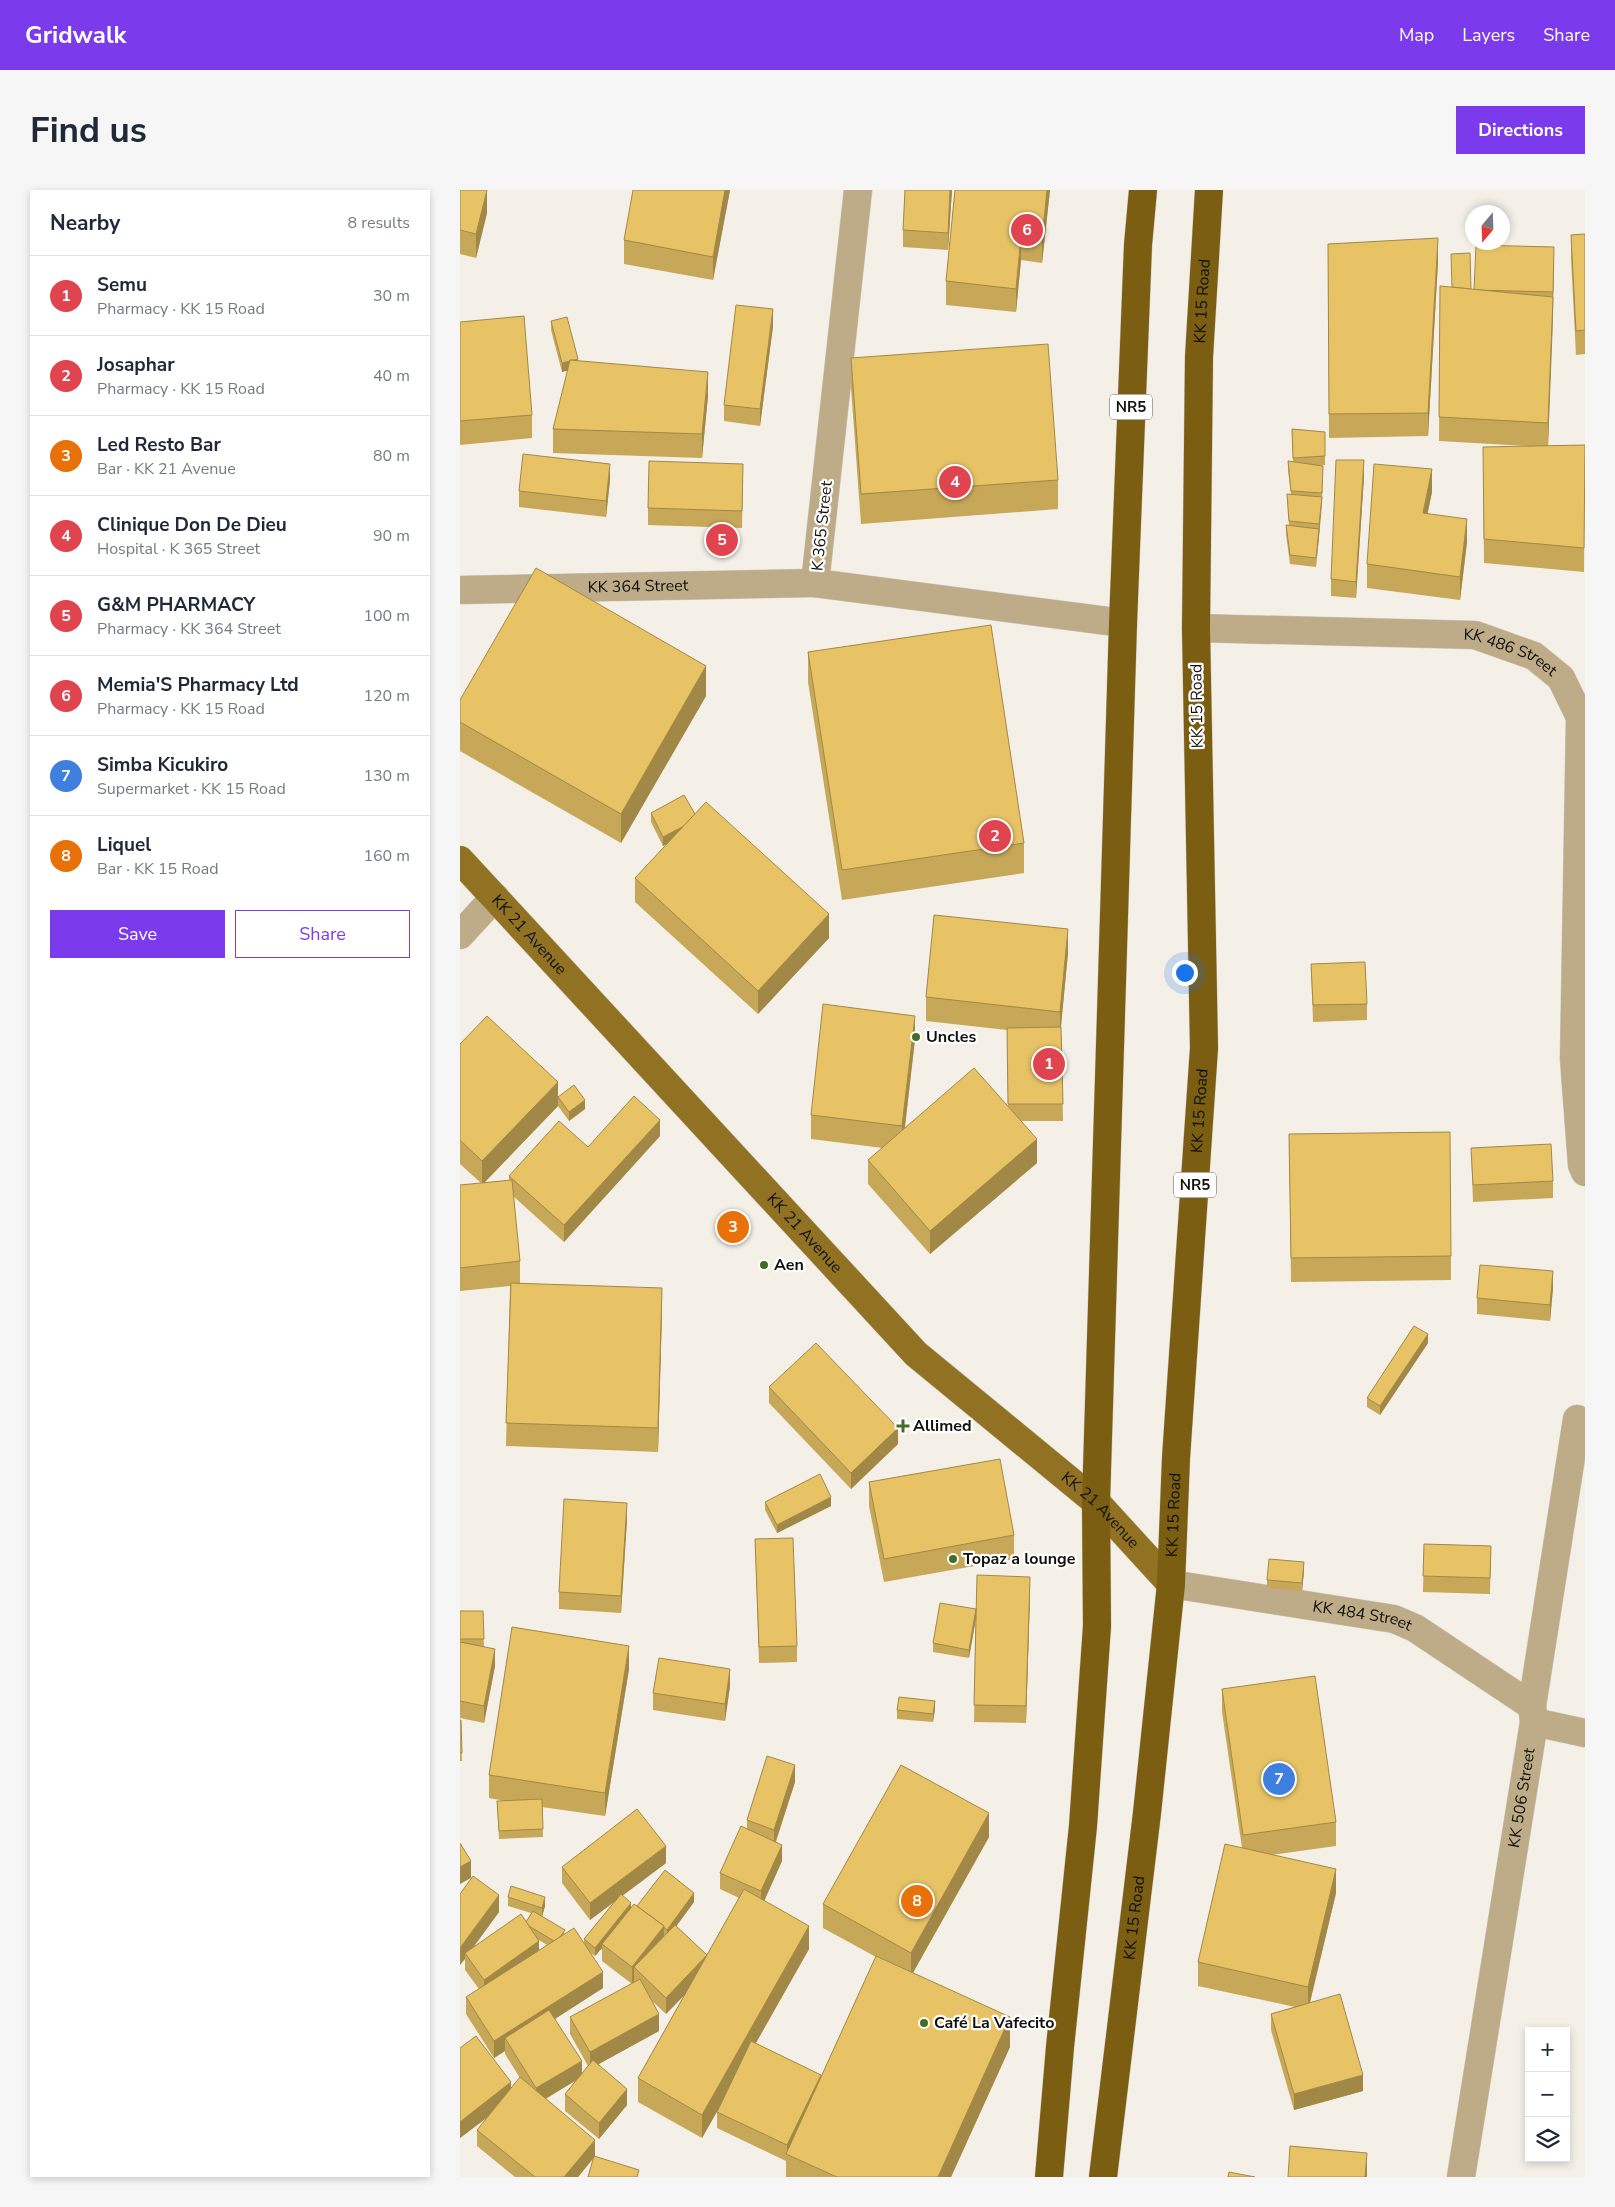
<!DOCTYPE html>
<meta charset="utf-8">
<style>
:root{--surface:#fff;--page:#f6f6f7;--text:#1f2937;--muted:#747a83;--line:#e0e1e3;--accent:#7c3aed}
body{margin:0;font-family:"Nunito Sans",sans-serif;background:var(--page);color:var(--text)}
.controls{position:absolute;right:15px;bottom:15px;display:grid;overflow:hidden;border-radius:0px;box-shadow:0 2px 8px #0003}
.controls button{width:45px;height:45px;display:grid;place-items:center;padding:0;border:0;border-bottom:1px solid var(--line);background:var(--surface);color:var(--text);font:25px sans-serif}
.compass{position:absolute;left:1005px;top:15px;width:45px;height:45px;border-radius:50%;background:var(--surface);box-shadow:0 2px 8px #0003;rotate:199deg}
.you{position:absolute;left:724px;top:782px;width:18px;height:18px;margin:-12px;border:4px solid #fff;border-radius:50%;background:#1a73e8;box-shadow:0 0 0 8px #1a73e833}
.badge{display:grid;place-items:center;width:32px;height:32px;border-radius:50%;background:var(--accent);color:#fff;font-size:16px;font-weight:700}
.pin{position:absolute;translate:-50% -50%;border:2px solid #fff;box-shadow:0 1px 5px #0006}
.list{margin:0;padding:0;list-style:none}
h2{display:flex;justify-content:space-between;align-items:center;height:65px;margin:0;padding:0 20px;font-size:21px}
h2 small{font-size:16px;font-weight:400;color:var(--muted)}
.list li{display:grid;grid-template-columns:32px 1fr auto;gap:15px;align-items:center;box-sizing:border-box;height:80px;padding:0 20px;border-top:1px solid var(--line)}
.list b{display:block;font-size:19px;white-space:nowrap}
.list p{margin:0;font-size:16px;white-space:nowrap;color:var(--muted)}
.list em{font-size:16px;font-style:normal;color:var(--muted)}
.actions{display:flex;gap:10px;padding:15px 20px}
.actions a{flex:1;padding:11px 0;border:1px solid var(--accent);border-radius:0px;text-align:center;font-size:18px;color:var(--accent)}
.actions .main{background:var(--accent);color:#fff}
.icon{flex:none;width:28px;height:28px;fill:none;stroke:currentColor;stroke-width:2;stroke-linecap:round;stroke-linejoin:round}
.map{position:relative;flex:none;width:1125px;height:1987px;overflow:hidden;border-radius:0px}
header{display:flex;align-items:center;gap:30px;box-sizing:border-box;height:70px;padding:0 25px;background:var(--accent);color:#fff}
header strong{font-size:24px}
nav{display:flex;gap:28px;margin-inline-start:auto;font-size:18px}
.intro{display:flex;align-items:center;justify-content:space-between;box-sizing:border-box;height:120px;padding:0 30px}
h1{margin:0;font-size:35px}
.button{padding:12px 22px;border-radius:0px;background:var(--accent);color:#fff;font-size:18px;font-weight:700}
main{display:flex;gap:30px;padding:0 30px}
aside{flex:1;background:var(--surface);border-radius:0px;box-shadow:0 2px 8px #0003}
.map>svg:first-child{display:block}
</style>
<header>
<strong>Gridwalk</strong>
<nav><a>Map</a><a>Layers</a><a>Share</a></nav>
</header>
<div class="intro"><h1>Find us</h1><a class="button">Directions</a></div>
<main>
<aside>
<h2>Nearby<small>8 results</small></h2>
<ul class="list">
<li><span class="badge" style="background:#e0444e">1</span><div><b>Semu</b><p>Pharmacy · KK 15 Road</p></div><em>30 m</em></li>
<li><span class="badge" style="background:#e0444e">2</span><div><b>Josaphar</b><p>Pharmacy · KK 15 Road</p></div><em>40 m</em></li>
<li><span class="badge" style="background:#e8710a">3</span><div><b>Led Resto Bar</b><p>Bar · KK 21 Avenue</p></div><em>80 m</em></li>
<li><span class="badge" style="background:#e0444e">4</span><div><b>Clinique Don De Dieu</b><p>Hospital · K 365 Street</p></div><em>90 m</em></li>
<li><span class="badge" style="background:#e0444e">5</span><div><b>G&amp;M PHARMACY</b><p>Pharmacy · KK 364 Street</p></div><em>100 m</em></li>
<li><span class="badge" style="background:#e0444e">6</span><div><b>Memia'S Pharmacy Ltd</b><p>Pharmacy · KK 15 Road</p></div><em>120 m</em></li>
<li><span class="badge" style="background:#3f7fe0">7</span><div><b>Simba Kicukiro</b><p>Supermarket · KK 15 Road</p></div><em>130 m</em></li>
<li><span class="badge" style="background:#e8710a">8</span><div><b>Liquel</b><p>Bar · KK 15 Road</p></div><em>160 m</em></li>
</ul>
<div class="actions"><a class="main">Save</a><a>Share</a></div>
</aside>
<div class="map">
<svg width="1125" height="1987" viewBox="0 0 1125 1987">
<rect width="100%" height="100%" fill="#f4f0e8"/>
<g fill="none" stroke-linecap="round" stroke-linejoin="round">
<defs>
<g id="minor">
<path d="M398 0 355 393 663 433"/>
<path id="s1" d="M0 400 355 393"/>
<path id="s2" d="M736 438 1015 445 1074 466 1101 488 1120 527 1114 869 1122 975 1125 982"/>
<path d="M0 745 35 707"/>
<path id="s3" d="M711 1394 934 1429 955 1438 1072 1516"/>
<path d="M1074 1532 1125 1543"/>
<path id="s4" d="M1001 1987 1074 1532 1072 1516 1117 1229"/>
</g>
<g id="major">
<path id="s5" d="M0 670 456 1164 636 1312 711 1394"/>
</g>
<g id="highway">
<path d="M589 1987 600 1857 623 1636 637 1436 636 1312 663 433 678 55 683 0"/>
<path id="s6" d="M643 1987 687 1623 711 1394 716 1268 744 858 736 438 739 167 749 0"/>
</g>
</defs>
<use href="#minor" stroke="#d0ccc5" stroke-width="29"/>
<use href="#major" stroke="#d0ccc5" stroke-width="29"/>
<use href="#highway" stroke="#d0ccc5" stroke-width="29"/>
<use href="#minor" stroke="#bdac87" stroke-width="28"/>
<use href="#major" stroke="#917223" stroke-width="28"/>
<use href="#highway" stroke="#7b5e11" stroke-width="28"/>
</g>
<g fill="#c7a858" fill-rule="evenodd">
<path d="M0 0 27 23 16 68 0 64Z"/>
<path d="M270 0 253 90 164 74V50Z"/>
<path d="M445 0H492L488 60 443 57V40Z"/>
<path d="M495 0H590L582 73 561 70 556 122 486 115V91Z"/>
<path d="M1125 44V164L1116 165 1111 69V45Z"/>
<path d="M868 54 978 72 968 246 869 248Z"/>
<path d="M1094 73 1088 256 1125 255 1124 382 1024 373 1023 281 1068 256 979 251 980 96 1014 100Z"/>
<path d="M91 131 118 171 248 206 242 268 93 263V239L108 180 102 182 91 140Z"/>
<path d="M0 132 72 225V248L0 255Z"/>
<path d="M313 136 300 236 264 231V215Z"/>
<path d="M391 168 598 290V319L401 334 391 198Z"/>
<path d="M832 239 865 242V275H859L863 276 862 316 856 377 830 374 826 344V335L829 336 827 304 831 305 828 280V271L833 272Z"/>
<path d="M904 287 896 408 871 406V389Z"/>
<path d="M150 290 146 327 59 317V301Z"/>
<path d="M283 290 282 338 188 335V318Z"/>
<path d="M972 302 967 323 1007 352 1000 410 907 398V374Z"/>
<path d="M348 462 564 653V683L382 710 348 492Z"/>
<path d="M246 506 161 653 0 561V510Z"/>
<path d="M191 623 235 624 369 748 298 824 175 712V688L208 653 203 656 191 632Z"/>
<path d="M608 763 601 837 603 931H561L577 973 470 1064 408 994V970L423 958 351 949V925L455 849 445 938 548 917 547 840 466 831V807Z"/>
<path d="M851 774 907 814V830L853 832Z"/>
<path d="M0 854 98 916 24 993 49 990V986L128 957 200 946 104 1052 53 1006 60 1071V1093L202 1121 198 1262 46 1256 50 1096 0 1101V995L21 993 0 974Z"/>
<path d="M98 907 125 919 109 931 98 916Z"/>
<path d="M829 944 991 1066V1090L831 1092Z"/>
<path d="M1011 958 1093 991V1008L1013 1012Z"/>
<path d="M1093 1098 1090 1131 1017 1124V1108Z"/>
<path d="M968 1153 920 1225 907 1217V1208Z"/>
<path d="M309 1197 438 1254 391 1299 309 1213Z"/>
<path d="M409 1292 554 1345V1369L424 1392 409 1316Z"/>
<path d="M305 1312 371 1316 317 1343 305 1320Z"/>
<path d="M167 1330 161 1423 99 1419V1402Z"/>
<path d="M295 1349 337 1456V1472L299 1473Z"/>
<path d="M964 1354 1031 1356 1030 1404 963 1402Z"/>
<path d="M844 1381 842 1401 807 1398V1390Z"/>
<path d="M570 1404 566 1533 514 1532 516 1428 509 1468 473 1462V1453L516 1419Z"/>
<path d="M0 1421H23L24 1457 35 1476 24 1533 0 1528Z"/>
<path d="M169 1479 145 1626 82 1617 83 1647 39 1649 37 1611H45L29 1608V1585Z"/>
<path d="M270 1496 265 1531 193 1520V1503Z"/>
<path d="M762 1499 876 1632V1656L811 1665 876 1703 850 1813 903 1901 834 1920 811 1840V1824L835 1817 738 1796V1772L782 1658 762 1522Z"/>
<path d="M475 1519 473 1532 437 1529V1520Z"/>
<path d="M0 1530H1L2 1571H0Z"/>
<path d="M335 1592 316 1652 322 1671 304 1711 349 1759 296 1853 361 1887 416 1767 363 1738V1714L529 1647 453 1783 550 1857 491 1987H326V1971L257 1938V1922L258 1920 242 1948 178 1912V1888L225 1804 206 1824 191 1810 199 1841 138 1874 167 1915 139 1949 105 1921V1904L116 1890 86 1909 135 1966 179 1987 133 1969 118 1987H55L17 1956V1940L28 1927 0 1948V1858L51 1898 60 1888 45 1864V1861L34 1868 6 1824V1807L19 1799 5 1780V1769L0 1704 39 1722 13 1757 66 1732 71 1723 48 1716V1707L85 1716 82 1726 105 1744 124 1754V1749L154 1712 130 1730 102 1693V1677L206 1673 162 1706 171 1717 234 1712 216 1736 247 1765 279 1708 260 1699V1683L287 1639V1630ZM79 1750 87 1755 79 1760ZM142 1758V1771L172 1794 110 1827V1844L128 1876 122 1884 95 1829 143 1798 129 1762 135 1766Z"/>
</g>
<g fill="#a28847">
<path d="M27 0V23L16 68V44Z"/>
<path d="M265 0H270L253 90V67Z"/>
<path d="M490 0H492L488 60V43Z"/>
<path d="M587 0H590L582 73V49Z"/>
<path d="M561 47V70L556 122V99Z"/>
<path d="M978 48V72L968 246V223Z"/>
<path d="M1094 57 1093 130 1088 257V233Z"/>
<path d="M313 119V136L300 236V219Z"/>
<path d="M118 169V178L102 182V173Z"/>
<path d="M248 182V206L242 268V244Z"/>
<path d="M904 270V287L896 408V392Z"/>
<path d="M150 274V290L146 327V311Z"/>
<path d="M972 279V302L963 347V323Z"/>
<path d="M862 307 859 347 856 377 859 334Z"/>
<path d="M1007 329V352L1000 410V387Z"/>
<path d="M246 476V506L161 653V624Z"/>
<path d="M238 629V637L203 656V647Z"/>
<path d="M369 724V748L298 824V801Z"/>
<path d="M608 739V763L600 845V822Z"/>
<path d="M455 826V849L442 960V936Z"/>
<path d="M98 892V916L22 995V971Z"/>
<path d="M125 910V919L109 931V922Z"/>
<path d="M200 930V946L104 1052V1035Z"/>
<path d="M577 949V973L470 1064V1041Z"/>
<path d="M1093 1081V1098L1090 1131V1115Z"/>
<path d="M202 1098V1121L198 1262V1238Z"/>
<path d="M968 1144V1153L920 1225V1216Z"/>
<path d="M438 1238V1254L391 1299V1283Z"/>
<path d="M371 1307V1316L317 1343V1335Z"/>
<path d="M167 1313V1330L161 1423V1406Z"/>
<path d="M844 1372V1381L842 1401V1393Z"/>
<path d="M570 1387V1404L566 1533V1516Z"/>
<path d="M516 1419V1428L509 1468V1460Z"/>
<path d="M169 1456V1479L145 1626V1603Z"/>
<path d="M35 1459V1476L24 1533V1516Z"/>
<path d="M270 1479V1496L265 1531V1514Z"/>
<path d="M475 1511V1519L473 1532V1524Z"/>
<path d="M335 1575V1592L314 1656V1640Z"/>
<path d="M529 1623V1647L451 1786V1763Z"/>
<path d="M322 1655V1671L301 1718V1701Z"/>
<path d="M206 1656V1673L130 1730V1713Z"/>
<path d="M11 1671V1688L0 1694V1677Z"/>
<path d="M876 1679V1703L848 1820V1797Z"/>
<path d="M234 1703V1712L207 1749V1740Z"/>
<path d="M39 1705V1722L7 1766 5 1763V1769L0 1775V1758Z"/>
<path d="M85 1707V1716L82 1727V1718Z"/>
<path d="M171 1713V1721L142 1754V1758L135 1766V1758Z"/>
<path d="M204 1736V1753L174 1777V1791L172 1794V1777Z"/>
<path d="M349 1736V1759L242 1948V1925Z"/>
<path d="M79 1751V1768L24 1806V1790Z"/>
<path d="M247 1765V1782L206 1824V1808Z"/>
<path d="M143 1782V1798L51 1857 45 1848V1861L34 1868V1851Z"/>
<path d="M199 1824V1841L130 1879V1862Z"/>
<path d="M550 1827V1857L491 1987H478Z"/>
<path d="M122 1871V1887L76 1914V1898Z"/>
<path d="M361 1885V1902L327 1964V1955Z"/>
<path d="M903 1885V1901L834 1920V1904Z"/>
<path d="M51 1892V1909L0 1948V1932Z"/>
<path d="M167 1899V1915L139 1949V1933Z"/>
<path d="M135 1950V1966L118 1987H104Z"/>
<path d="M907 1963V1987H905Z"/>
</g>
<g fill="#e7c366" stroke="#a28847">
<path d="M0 0H27L16 44 0 40Z"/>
<path d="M173 0H265L253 67 164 50Z"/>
<path d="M445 0H490L488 43 443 40Z"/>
<path d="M495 0H587L582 49 561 47 556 99 486 91Z"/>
<path d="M1125 44V140L1116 141 1111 45Z"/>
<path d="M978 48 968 223 869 224 868 54Z"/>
<path d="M1016 55 1094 57 1093 102 1014 100Z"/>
<path d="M1010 63 1011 99 992 97 991 64Z"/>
<path d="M980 96 1093 107 1088 233 979 227Z"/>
<path d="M276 115 313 119 300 219 264 215Z"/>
<path d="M64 126 72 225 0 231V132Z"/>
<path d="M107 127 118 169 114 170H110V171L102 173 91 131Z"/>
<path d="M588 154 598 290 401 304 391 168Z"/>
<path d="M110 170 248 182 242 244 93 239Z"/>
<path d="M832 239 865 242V266L833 268Z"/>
<path d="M1125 255 1124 358 1024 349 1023 257Z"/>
<path d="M63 264 150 274 146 311 59 301Z"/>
<path d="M876 270H904L896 392 871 389Z"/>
<path d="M189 271 283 274 282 321 188 318Z"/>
<path d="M828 271 863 276 862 303 831 301Z"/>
<path d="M914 274 972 279 963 323 1007 329 1000 387 907 374Z"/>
<path d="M827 304 862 307 859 334 829 331Z"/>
<path d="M826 335 859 339 856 368 830 365Z"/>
<path d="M76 378 246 476 161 624 0 532V510Z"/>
<path d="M531 435 564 653 382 680 348 462Z"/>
<path d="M224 605 235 624 224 636 203 647 191 623Z"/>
<path d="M246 612 369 724 298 801 175 688Z"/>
<path d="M474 725 608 739 600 822 466 807Z"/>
<path d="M905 772 907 814 853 815 851 774Z"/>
<path d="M363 814 455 826 442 936 351 925Z"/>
<path d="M27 826 98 892 22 971 0 950V854Z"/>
<path d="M601 837 603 914H548L547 838Z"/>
<path d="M514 878 577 949 470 1041 408 970Z"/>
<path d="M114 895 125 910 109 922 98 907Z"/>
<path d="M174 906 200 930 104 1035 49 986 99 931 128 957Z"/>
<path d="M990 942 991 1066 831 1068 829 944Z"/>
<path d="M1091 954 1093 991 1013 995 1011 958Z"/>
<path d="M52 990 60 1071 0 1078V995Z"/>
<path d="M1020 1075 1093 1081 1090 1115 1017 1108Z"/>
<path d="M51 1093 202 1098 198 1238 46 1233Z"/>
<path d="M954 1136 968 1144 920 1216 907 1208Z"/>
<path d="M356 1153 438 1238 391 1283 309 1197Z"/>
<path d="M540 1269 554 1345 424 1369 409 1292Z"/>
<path d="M360 1284 371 1307 317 1335 305 1312Z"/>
<path d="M104 1309 167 1313 161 1406 99 1402Z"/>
<path d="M333 1348 337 1456 299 1457 295 1349Z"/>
<path d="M964 1354 1031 1356 1030 1388 963 1386Z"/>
<path d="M809 1369 844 1372 842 1393 807 1390Z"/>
<path d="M517 1385 570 1387 566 1516 514 1515Z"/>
<path d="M480 1413 516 1419 509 1460 473 1453Z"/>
<path d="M0 1421H23L24 1449H0Z"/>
<path d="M52 1437 169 1456 145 1603 29 1585Z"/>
<path d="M0 1452 35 1459 24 1516 0 1511Z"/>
<path d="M199 1468 270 1479 265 1514 193 1503Z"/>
<path d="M855 1486 876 1632 783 1645 762 1499Z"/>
<path d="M439 1507 475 1511 473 1524 437 1520Z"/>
<path d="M0 1530H1L2 1563H0Z"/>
<path d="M307 1566 335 1575 314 1640 287 1630Z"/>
<path d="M441 1575 529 1623 451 1763 363 1714Z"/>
<path d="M82 1609 83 1639 39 1641 37 1611Z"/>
<path d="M177 1619 206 1656 130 1713 102 1677Z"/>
<path d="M281 1636 322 1655 301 1701 260 1683Z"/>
<path d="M0 1653 11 1671 0 1677Z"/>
<path d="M765 1654 876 1679 848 1797 738 1772Z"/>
<path d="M205 1680 234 1703 207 1740 204 1738V1736L177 1716Z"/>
<path d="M13 1686 39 1705 0 1758V1704Z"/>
<path d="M51 1696 85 1707 82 1718 48 1707Z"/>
<path d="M284 1699 349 1736 242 1925 178 1888Z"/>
<path d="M161 1704 171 1713 135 1758 124 1749Z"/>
<path d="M174 1714 204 1736 172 1777 142 1754Z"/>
<path d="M73 1721 105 1740 101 1746 94 1751 69 1736 66 1732Z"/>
<path d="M61 1724 79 1751 24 1790 5 1763Z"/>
<path d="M215 1735 247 1765 206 1808 174 1777Z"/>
<path d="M114 1738 143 1782 34 1851 6 1807Z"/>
<path d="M416 1766 550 1827 478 1987H377L326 1964Z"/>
<path d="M180 1789 199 1824 130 1862 110 1827Z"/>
<path d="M880 1804 903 1885 834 1904 811 1824Z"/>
<path d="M89 1820 122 1871 76 1898 45 1848Z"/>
<path d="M16 1846 51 1892 0 1932V1858Z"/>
<path d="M291 1851 361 1885 327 1955 257 1922Z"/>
<path d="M133 1870 167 1899 139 1933 105 1904Z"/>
<path d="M60 1887 135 1950 104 1987H75L17 1940Z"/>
<path d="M830 1956 907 1963 905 1987H828Z"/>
<path d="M134 1966 179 1980 177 1987H128Z"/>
<path d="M769 1982 795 1987H768Z"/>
</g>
<g fill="#456c27" stroke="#fff" stroke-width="2">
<circle cx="456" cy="847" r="5"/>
<circle cx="304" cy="1075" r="5"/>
<path d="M440.5 1228.5h5v5h5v5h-5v5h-5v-5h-5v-5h5z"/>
<circle cx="493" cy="1369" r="5"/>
<circle cx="464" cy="1833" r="5"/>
</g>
<g text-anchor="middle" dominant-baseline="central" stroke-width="4.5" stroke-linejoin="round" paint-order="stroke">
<g fill="#fff" stroke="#585856" stroke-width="1">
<rect x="650" y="204.5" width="42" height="25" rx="4"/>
<rect x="714" y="982.5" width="42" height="25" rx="4"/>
</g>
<g font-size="15" font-weight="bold" fill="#11100d">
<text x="671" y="217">NR5</text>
<text x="735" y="995">NR5</text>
</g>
<g font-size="16" fill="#11100d" stroke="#fff">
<text stroke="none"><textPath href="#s6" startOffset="1881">KK 15 Road</textPath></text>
<text transform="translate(362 336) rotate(-84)">K 365 Street</text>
<text stroke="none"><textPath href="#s1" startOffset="178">KK 364 Street</textPath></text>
<text stroke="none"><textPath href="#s2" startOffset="318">KK 486 Street</textPath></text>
<text transform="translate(737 516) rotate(-91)">KK 15 Road</text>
<text stroke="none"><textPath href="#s5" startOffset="102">KK 21 Avenue</textPath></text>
<text stroke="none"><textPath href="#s6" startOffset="1071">KK 15 Road</textPath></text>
<text stroke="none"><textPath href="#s5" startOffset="508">KK 21 Avenue</textPath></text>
<text stroke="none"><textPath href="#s5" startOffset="914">KK 21 Avenue</textPath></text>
<text stroke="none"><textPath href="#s6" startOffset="666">KK 15 Road</textPath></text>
<text stroke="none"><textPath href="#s3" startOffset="194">KK 484 Street</textPath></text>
<text stroke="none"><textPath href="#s4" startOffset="384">KK 506 Street</textPath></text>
<text stroke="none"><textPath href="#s6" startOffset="261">KK 15 Road</textPath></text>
</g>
<g font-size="16" font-weight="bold" fill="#11100d" stroke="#fff" text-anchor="start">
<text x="466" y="847">Uncles</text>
<text x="314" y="1075">Aen</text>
<text x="453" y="1236">Allimed</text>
<text x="503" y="1369">Topaz a lounge</text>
<text x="474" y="1833">Café La Vafecito</text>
</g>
</g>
</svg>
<div class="controls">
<button>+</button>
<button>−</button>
<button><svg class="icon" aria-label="layers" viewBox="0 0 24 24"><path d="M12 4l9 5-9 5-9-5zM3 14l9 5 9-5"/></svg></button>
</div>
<svg class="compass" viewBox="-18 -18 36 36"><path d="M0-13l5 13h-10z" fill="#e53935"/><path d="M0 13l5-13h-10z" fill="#747a83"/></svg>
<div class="you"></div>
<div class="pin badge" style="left:589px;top:874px;background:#e0444e">1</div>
<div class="pin badge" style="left:535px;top:646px;background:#e0444e">2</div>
<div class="pin badge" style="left:273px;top:1037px;background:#e8710a">3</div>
<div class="pin badge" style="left:495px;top:292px;background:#e0444e">4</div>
<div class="pin badge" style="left:262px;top:350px;background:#e0444e">5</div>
<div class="pin badge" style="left:567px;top:40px;background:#e0444e">6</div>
<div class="pin badge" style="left:819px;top:1589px;background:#3f7fe0">7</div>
<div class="pin badge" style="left:457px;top:1711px;background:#e8710a">8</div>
</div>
</main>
